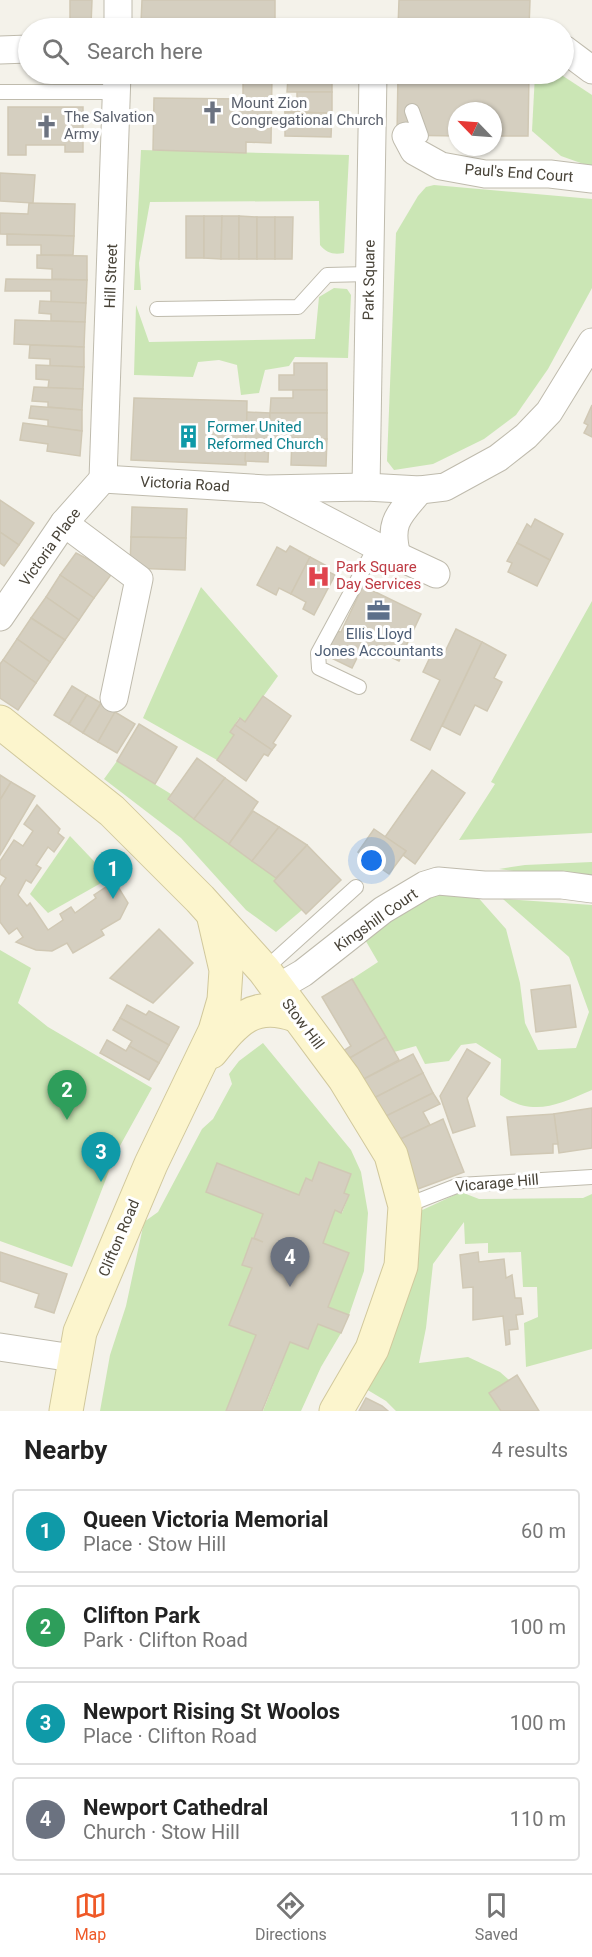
<!DOCTYPE html>
<meta charset="utf-8">
<style>
:root{--surface:#fff;--page:#f6f6f6;--text:#222;--muted:#767676;--line:#e0e0e0;--accent:#ef5927}
body{margin:0;font-family:Roboto,sans-serif;background:var(--page);color:var(--text)}
.compass{position:absolute;left:448px;top:102px;width:54px;height:54px;border-radius:50%;background:var(--surface);box-shadow:0 2px 4px #0004;rotate:295deg}
.you{position:absolute;left:372px;top:861px;width:21px;height:21px;margin:-15px;border:4px solid #fff;border-radius:50%;background:#1a73e8;box-shadow:0 0 0 9px #1a73e833}
.badge{display:grid;place-items:center;width:39px;height:39px;border-radius:50%;background:var(--accent);color:#fff;font-size:20px;font-weight:700}
.pin{position:absolute;translate:-50% -50px;filter:drop-shadow(0 2px 3px #0008)}
.pin::after{content:'';position:absolute;top:32px;width:21px;height:18px;background:inherit;clip-path:polygon(0 0,100% 0,50% 100%)}
.list{margin:0;padding:0;list-style:none}
h2{display:flex;justify-content:space-between;align-items:center;height:78px;margin:0;padding:0 24px;font-size:26px}
h2 small{font-size:20px;font-weight:400;color:var(--muted)}
.list li{display:grid;grid-template-columns:39px 1fr auto;gap:18px;align-items:center;box-sizing:border-box;height:84px;margin:0 12px 12px;padding:0 12px;border:2px solid var(--line);border-radius:6px}
.list b{display:block;font-size:22px;white-space:nowrap}
.list p{margin:0;font-size:20px;white-space:nowrap;color:var(--muted)}
.list em{font-size:20px;font-style:normal;color:var(--muted)}
.icon{flex:none;width:33px;height:33px;fill:none;stroke:currentColor;stroke-width:2;stroke-linecap:round;stroke-linejoin:round}
.map{position:relative;flex:none;width:592px;height:1411px;overflow:hidden}
.search{position:absolute;background:var(--surface);box-shadow:0 2px 4px #0004;left:18px;right:18px;top:18px;height:66px;display:flex;align-items:center;gap:15px;box-sizing:border-box;padding:0 21px;border-radius:33px;color:var(--muted);font-size:22px}
.sheet{height:462px;background:var(--surface)}
nav{display:flex;justify-content:space-around;align-items:center;box-sizing:border-box;height:84px;border-top:2px solid var(--line);background:var(--surface);font-size:16px;color:var(--muted)}
nav a{display:grid;justify-items:center;gap:3px}
nav .on{color:var(--accent)}
.map>svg:first-child{display:block}
</style>
<div class="map">
<svg width="592" height="1411" viewBox="0 0 592 1411">
<rect width="100%" height="100%" fill="#f4f2ea"/>
<g fill="#cbe6b5">
<path d="M535 74H560L592 95V167L561 156 532 131Z"/>
<path d="M141 150 349 155 344 253C333 255 327 253 320 245L319 201 150 202 139 263 141 290H134Z"/>
<path d="M434 185 592 199V288L548 369 516 415 484 439 433 464 394 470 387 461 396 233 418 196 426 187Z"/>
<path d="M334 288 347 289 351 295 348 358 295 357 289 366 265 370 259 393 241 395 237 365 219 360 198 362 193 377 134 375 136 305 149 342 315 339 319 297Z"/>
<path d="M201 587 278 676 245 722 239 718 230 732 234 735 217 760 143 718Z"/>
<path d="M592 601V833L459 840 495 784 491 782Z"/>
<path d="M117 761 171 794 168 800 276 878 274 881 302 910 276 932 246 910 181 838 104 779Z"/>
<path d="M70 836 110 878 48 913 30 894Z"/>
<path d="M592 862V882L499 869 525 865Z"/>
<path d="M442 886 475 894 506 929 520 983 525 1023 538 1050 576 1048 589 1012 569 957 503 899 592 905V1090C557 1105 534 1117 500 1095L501 1059 476 1043 461 1045 449 1061 425 1064 416 1046 394 1052 352 979 378 962 360 931Z"/>
<path d="M0 950 31 968 18 1003 48 1027 152 1088 116 1153 72 1267 0 1241Z"/>
<path d="M263 1043 351 1150 361 1172 368 1213 364 1271 349 1315 328 1307 349 1253 323 1243 335 1210 342 1213 349 1195 344 1193 351 1174 319 1162 312 1181 306 1179 299 1195 217 1163 206 1192 263 1214V1242L252 1238 242 1264 252 1268 230 1324 256 1335 226 1411H100L110 1355 126 1306 144 1222 158 1212 202 1129 213 1119 232 1084 229 1074 239 1061Z"/>
<path d="M461 1192 479 1199 583 1198 592 1194V1349L526 1367 524 1323 538 1317 537 1287H523L521 1252 488 1253V1243L465 1244 464 1222 433 1264 426 1328 419 1363 468 1357 500 1372 509 1380 489 1393 501 1411H396L386 1401 366 1389 418 1212Z"/>
<path d="M318 1324 341 1333 321 1367 301 1411H263L290 1342Z"/>
</g>
<g fill="#d5cfc0" stroke="#d0c8b4" stroke-width="1.5">
<path d="M70 0H92L91 25H70Z"/>
<path d="M142 0H275V25L141 23Z"/>
<path d="M399 0H530L529 28H398Z"/>
<path d="M243 74H272L271 143 246 142V153L153 150 154 98 243 99Z"/>
<path d="M298 74H332V92H287L288 78H298Z"/>
<path d="M398 74H529L528 136H493V111H457V136L397 135Z"/>
<path d="M297 92H332V113L285 112 286 99H297Z"/>
<path d="M8 107H83V152H65V145H26V155H8Z"/>
<path d="M285 112 332 113 331 137 285 136Z"/>
<path d="M0 173 35 175 33 203 0 201Z"/>
<path d="M29 203 75 204 74 236 0 234V213L28 214Z"/>
<rect x="186" y="216" width="18" height="42"/>
<path d="M204 216H222L221 259 204 258Z"/>
<path d="M222 216H239V259H221Z"/>
<path d="M239 216 257 217V259H239Z"/>
<rect x="257" y="217" width="18" height="42"/>
<path d="M275 217H293L292 259H275Z"/>
<path d="M7 234 74 236 73 255H41V245H7Z"/>
<path d="M37 255 87 256V280L52 279V269L37 268Z"/>
<path d="M6 279 87 280 86 303H51V291H5Z"/>
<path d="M40 301 86 303 85 322 51 321V314L39 313Z"/>
<path d="M15 320 85 322 84 347 14 344Z"/>
<path d="M30 345 84 347V367L50 366V359L29 358Z"/>
<path d="M294 363H327V390H279V375H294Z"/>
<path d="M36 365 84 367 83 389 48 388 49 380 36 379Z"/>
<path d="M34 387 83 389 82 410 48 407V402L32 401Z"/>
<path d="M293 390H327V413H270L271 398H293Z"/>
<path d="M134 398 247 401 246 465 131 460Z"/>
<path d="M592 405V437L584 433 588 425 584 423Z"/>
<path d="M31 406 82 410V431L48 427V420L29 418Z"/>
<path d="M247 412 270 413 268 462 245 461Z"/>
<path d="M270 413H327V439L269 438Z"/>
<path d="M23 423 82 431 80 456 47 451 48 444 20 440Z"/>
<path d="M292 438 327 439 326 466 291 465Z"/>
<path d="M0 500 34 523 19 545 0 532Z"/>
<path d="M132 507 187 509 186 538 131 537Z"/>
<path d="M535 519 563 534 550 560 517 543 527 524 531 527Z"/>
<path d="M0 532 19 545 4 566 0 563Z"/>
<path d="M131 537 186 538 185 570 130 568Z"/>
<path d="M517 543 550 560 537 586 508 572 512 563 507 561Z"/>
<path d="M290 546 310 557 291 594 279 588 276 595 257 585 277 547 286 552Z"/>
<path d="M76 553 113 572 94 598 60 575Z"/>
<path d="M310 557 327 566 325 570 335 575 314 615 303 609 306 602 291 594Z"/>
<path d="M60 575 94 598 79 620 46 597Z"/>
<path d="M363 586 421 614 399 661 364 644 352 668 323 654 335 631 341 632Z"/>
<path d="M46 597 79 620 65 640 31 618Z"/>
<path d="M31 618 65 640 50 662 17 639Z"/>
<path d="M456 629 482 642 430 750 411 740 440 680 423 672 433 651 443 656Z"/>
<path d="M17 639 50 662 36 683 3 660Z"/>
<path d="M482 642 506 655 494 678 502 682 487 711 475 705 460 735 442 726Z"/>
<path d="M3 660 36 683 18 710 0 698V664Z"/>
<path d="M72 686 87 695 69 724 54 715Z"/>
<path d="M87 695 101 703 83 733 69 724Z"/>
<path d="M263 696 291 716 273 743 276 745 272 750 235 725 240 718 245 722Z"/>
<path d="M101 703 115 712 98 742 83 733Z"/>
<path d="M115 712 135 724 117 753 98 742Z"/>
<path d="M139 724 177 747 155 784 117 761Z"/>
<path d="M235 725 272 750 268 756 264 754 246 781 217 760 234 735 230 732Z"/>
<path d="M197 758 225 778 194 819 168 799Z"/>
<path d="M432 770 465 793 415 864 403 855 406 851 385 837Z"/>
<path d="M0 775 11 782 0 800Z"/>
<path d="M225 778 258 802 229 844 194 819Z"/>
<path d="M11 782 35 796 0 855V800Z"/>
<path d="M37 805 60 829 58 833 64 838 54 852 48 847 36 865 41 868 31 883 26 880 18 895 27 906 30 903 48 930 63 920 60 914 71 907 75 913 96 898 94 895 106 887 109 890 117 885 128 903 120 919 101 930 104 935 73 953 67 943 52 951 36 950 16 942 23 937 17 928 9 934 0 922V887L6 878 0 874V861L14 840 23 846 33 831 24 824Z"/>
<path d="M253 811 279 827 252 861 229 844Z"/>
<path d="M279 827 307 845 276 878 252 861Z"/>
<path d="M374 829 406 851 389 874 358 852Z"/>
<path d="M307 845 341 880 306 914 274 881Z"/>
<path d="M159 929 193 963 153 1003 110 978Z"/>
<path d="M352 979 386 1037 348 1059 343 1051 351 1046 322 997Z"/>
<path d="M570 985 576 1027 536 1032 531 990Z"/>
<path d="M127 1005 146 1015 149 1011 179 1027 169 1045 120 1018Z"/>
<path d="M120 1018 169 1045 159 1063 129 1046 132 1041 113 1030Z"/>
<path d="M386 1037 399 1060 360 1081 348 1059Z"/>
<path d="M107 1040 126 1051 129 1046 159 1063 149 1080 100 1053Z"/>
<path d="M467 1049 490 1063 467 1098 475 1126 453 1133 440 1096Z"/>
<path d="M413 1054 423 1073 370 1100 360 1081Z"/>
<path d="M423 1073 433 1093 380 1119 370 1100Z"/>
<path d="M433 1093 440 1104 423 1112 430 1125 392 1143 380 1119Z"/>
<path d="M592 1108V1148L559 1153 554 1114Z"/>
<path d="M554 1114 558 1144H553V1153L511 1155 507 1117Z"/>
<path d="M443 1119 464 1172 407 1193 392 1143Z"/>
<path d="M319 1162 351 1174 344 1193 349 1195 341 1213 335 1210 323 1243 349 1253 328 1307 349 1315 341 1333 318 1324 308 1349 290 1342 262 1411H226L256 1335 229 1325 252 1268 242 1265 252 1238 263 1242 254 1238 263 1214 206 1192 217 1163 299 1195 306 1178 312 1181Z"/>
<path d="M0 1252 67 1274 54 1313 35 1307 39 1294 0 1281Z"/>
<path d="M478 1252 479 1262 504 1259 506 1278 512 1275 515 1298H521L523 1314 516 1315 518 1329 509 1330 510 1344 506 1345 503 1316 473 1320V1287L463 1288 460 1255Z"/>
<path d="M517 1375 539 1411H501L489 1393Z"/>
<path d="M366 1398 382 1406 388 1411H359Z"/>
</g>
<g fill="none" stroke-linecap="round" stroke-linejoin="round">
<defs>
<g id="lane">
<path d="M0 92H117"/>
<path d="M412 111 421 136"/>
<path d="M157 309 298 307 327 275 369 274"/>
<path d="M359 687 319 668 318 653 376 546"/>
<path d="M264 970 356 887"/>
<path d="M405 1206 459 1185 592 1177"/>
</g>
<g id="street">
<path d="M118 0V28"/>
<path d="M564 49 592 70"/>
<path d="M0 50 28 49"/>
<path d="M406 136 414 151 441 166 485 174H550L592 179"/>
<path d="M103 479 266 489 366 487 420 490 445 487 498 458 526 436 549 412 592 342"/>
<path d="M103 479 117 74"/>
<path d="M366 487 373 74"/>
<path d="M269 490 376 546 436 574"/>
<path d="M64 523 139 579 114 698"/>
<path d="M397 556C388 522 399 515 420 490"/>
<path d="M0 617 64 523 103 479"/>
<path d="M277 988 303 973 383 910 425 885 438 881 484 885H562L592 889"/>
<path d="M0 1347 73 1358"/>
</g>
<g id="secondary">
<path d="M0 722 112 811 200 899 264 970 344 1078 391 1155 405 1206 401 1266 372 1349 336 1411"/>
<path d="M211 1052C236 1021 253 1000 295 1015"/>
<path d="M66 1411 80 1332 151 1164 215 1031 224 1000 226 970 214 918"/>
</g>
</defs>
<use href="#lane" stroke="#bfbbad" stroke-width="16"/>
<use href="#street" stroke="#bfbbad" stroke-width="29"/>
<use href="#secondary" stroke="#d1c89c" stroke-width="35"/>
<use href="#lane" stroke="#fff" stroke-width="14"/>
<use href="#street" stroke="#fff" stroke-width="27"/>
<use href="#secondary" stroke="#fcf5cd" stroke-width="33"/>
</g>
<defs>
<symbol id="church-bare" viewBox="-9 -9 18 18"><path d="M-1.2-6h2.4v3.5h3.3v2.4h-3.3V6h-2.4V-.1h-3.3v-2.4h3.3Z" fill="#6b7280" stroke="#fff" stroke-width="2.5" paint-order="stroke"/></symbol>
<symbol id="building-bare" viewBox="-9 -9 18 18"><path d="M-4-6H4V6H1V3H-1V6H-4ZM-2.5-4.3h1.7v1.8h-1.7ZM.8-4.3h1.7v1.8H.8ZM-2.5-1h1.7V.8h-1.7ZM.8-1h1.7V.8H.8Z" fill="#0f9aa8" stroke="#fff" stroke-width="2.5" paint-order="stroke"/></symbol>
<symbol id="hospital-bare" viewBox="-9 -9 18 18"><path d="M-5-5h3v3.5h4V-5h3V5h-3V1.5h-4V5h-3Z" fill="#e0444e" stroke="#fff" stroke-width="2.5" paint-order="stroke"/></symbol>
<symbol id="office-bare" viewBox="-9 -9 18 18"><path d="M-6-3h4V-5.5h4V-3h4V5H-6ZM-1-4.5V-3h2v-1.5ZM-6 0V1H6V0Z" fill="#5c6f8a" stroke="#fff" stroke-width="2.5" paint-order="stroke"/></symbol>
</defs>
<g fill-rule="evenodd">
<use href="#church-bare" x="196" y="96" width="33" height="33"/>
<use href="#church-bare" x="30" y="110" width="33" height="33"/>
<use href="#building-bare" x="172" y="420" width="33" height="33"/>
<use href="#hospital-bare" x="302" y="560" width="33" height="33"/>
<use href="#office-bare" x="362" y="594" width="33" height="33"/>
</g>
<g text-anchor="middle" dominant-baseline="central" stroke-width="6" stroke-linejoin="round" paint-order="stroke">
<g font-size="15" fill="#5b616d" stroke="#fff" text-anchor="start">
<text x="231" y="103">Mount Zion<tspan x="231" dy="17">Congregational Church</tspan></text>
<text x="64" y="117">The Salvation<tspan x="64" dy="17">Army</tspan></text>
</g>
<g font-size="15" fill="#484338" stroke="#fff">
<text transform="translate(519 173) rotate(4)">Paul's End Court</text>
<text transform="translate(111 276) rotate(-88)">Hill Street</text>
<text transform="translate(369 280) rotate(-89)">Park Square</text>
<text transform="translate(185 484) rotate(3)">Victoria Road</text>
<text transform="translate(50 547) rotate(-54)">Victoria Place</text>
<text transform="translate(376 920) rotate(-35)">Kingshill Court</text>
<text transform="translate(303 1024) rotate(53)">Stow Hill</text>
<text transform="translate(497 1183) rotate(-5)">Vicarage Hill</text>
<text transform="translate(119 1238) rotate(-67)">Clifton Road</text>
</g>
<g font-size="15" fill="#0d838f" stroke="#fff" text-anchor="start">
<text x="207" y="427">Former United<tspan x="207" dy="17">Reformed Church</tspan></text>
</g>
<g font-size="15" fill="#be3a42" stroke="#fff" text-anchor="start">
<text x="336" y="567">Park Square<tspan x="336" dy="17">Day Services</tspan></text>
</g>
<g font-size="15" fill="#4e5e75" stroke="#fff">
<text x="379" y="634">Ellis Lloyd<tspan x="379" dy="17">Jones Accountants</tspan></text>
</g>
</g>
</svg>
<svg class="compass" viewBox="-18 -18 36 36"><path d="M0-13l5 13h-10z" fill="#e53935"/><path d="M0 13l5-13h-10z" fill="#767676"/></svg>
<div class="you"></div>
<div class="pin badge" style="left:113px;top:899px;background:#0f9aa8">1</div>
<div class="pin badge" style="left:67px;top:1120px;background:#2e9e5b">2</div>
<div class="pin badge" style="left:101px;top:1182px;background:#0f9aa8">3</div>
<div class="pin badge" style="left:290px;top:1287px;background:#6b7280">4</div>
<div class="search"><svg class="icon" aria-label="search" viewBox="0 0 24 24"><circle cx="10" cy="10" r="6"/><path d="M15 15l6 6"/></svg>Search here</div>
</div>
<section class="sheet">
<h2>Nearby<small>4 results</small></h2>
<ul class="list">
<li><span class="badge" style="background:#0f9aa8">1</span><div><b>Queen Victoria Memorial</b><p>Place · Stow Hill</p></div><em>60 m</em></li>
<li><span class="badge" style="background:#2e9e5b">2</span><div><b>Clifton Park</b><p>Park · Clifton Road</p></div><em>100 m</em></li>
<li><span class="badge" style="background:#0f9aa8">3</span><div><b>Newport Rising St Woolos</b><p>Place · Clifton Road</p></div><em>100 m</em></li>
<li><span class="badge" style="background:#6b7280">4</span><div><b>Newport Cathedral</b><p>Church · Stow Hill</p></div><em>110 m</em></li>
</ul>
</section>
<nav>
<a class="on"><svg class="icon" aria-label="map" viewBox="0 0 24 24"><path d="M3 6l6-2 6 2 6-2v14l-6 2-6-2-6 2zM9 4v14M15 6v14"/></svg>Map</a>
<a><svg class="icon" aria-label="directions" viewBox="0 0 24 24"><path d="M12 3l9 9-9 9-9-9zM9 14v-3h6M13 9l2 2-2 2"/></svg>Directions</a>
<a><svg class="icon" aria-label="saved" viewBox="0 0 24 24"><path d="M7 4h10v16l-5-4-5 4z"/></svg>Saved</a>
</nav>
